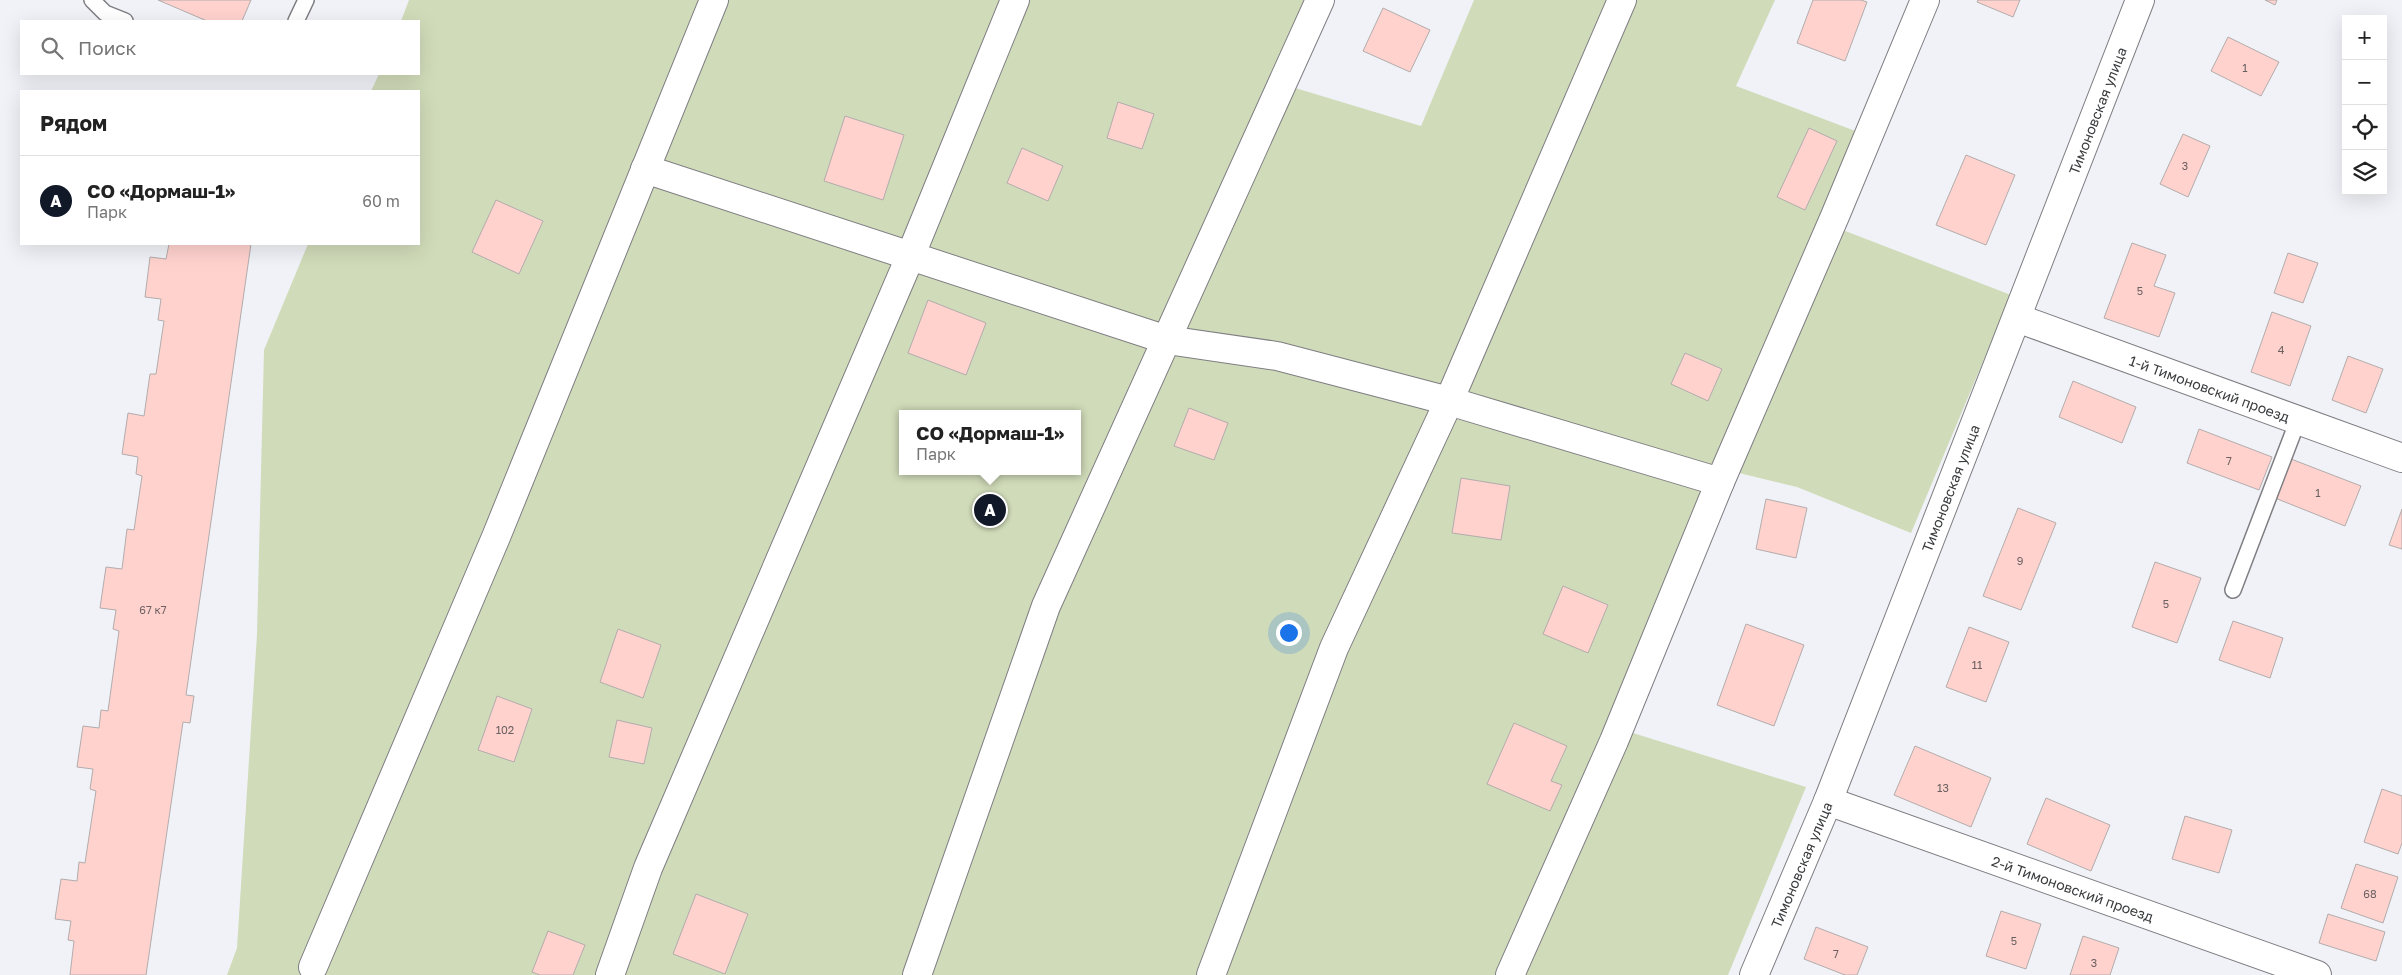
<!DOCTYPE html>
<html lang="ru">
<meta charset="utf-8">
<style>
:root{--surface:#fff;--page:#f2f2f2;--text:#222;--muted:#767676;--line:#e0e0e0;--accent:#111827}
body{margin:0;font-family:"Golos Text",sans-serif;background:var(--page);color:var(--text)}
.controls{position:absolute;right:15px;top:15px;display:grid;overflow:hidden;border-radius:0px;box-shadow:0 5px 20px #0002}
.controls button{width:45px;height:45px;display:grid;place-items:center;padding:0;border:0;border-bottom:1px solid var(--line);background:var(--surface);color:var(--text);font:25px sans-serif}
.you{position:absolute;left:1288px;top:632px;width:18px;height:18px;margin:-12px;border:4px solid #fff;border-radius:50%;background:#1a73e8;box-shadow:0 0 0 8px #1a73e833}
.badge{display:grid;place-items:center;width:32px;height:32px;border-radius:50%;background:var(--accent);color:#fff;font-size:16px;font-weight:700}
.pin{position:absolute;translate:-50% -50%;border:2px solid #fff;box-shadow:0 1px 5px #0006}
.popup{position:absolute;left:899px;top:410px;width:182px;height:65px;box-sizing:border-box;display:grid;place-content:center;border-radius:0px;background:var(--surface);filter:drop-shadow(0 1px 4px #0005);font-size:16px;white-space:nowrap;color:var(--muted)}
.popup b{font-size:19px;color:var(--text)}
.popup::after{content:'';position:absolute;left:50%;top:100%;margin-left:-10px;border:10px solid transparent;border-top-color:var(--surface)}
.list{margin:0;padding:0;list-style:none}
h2{display:flex;justify-content:space-between;align-items:center;height:65px;margin:0;padding:0 20px;font-size:21px}
h2 small{font-size:16px;font-weight:400;color:var(--muted)}
.list li{display:grid;grid-template-columns:32px 1fr auto;gap:15px;align-items:center;box-sizing:border-box;height:90px;padding:0 20px;border-top:1px solid var(--line)}
.list b{display:block;font-size:19px;white-space:nowrap}
.list p{margin:0;font-size:16px;white-space:nowrap;color:var(--muted)}
.list em{font-size:16px;font-style:normal;color:var(--muted)}
.icon{flex:none;width:28px;height:28px;fill:none;stroke:currentColor;stroke-width:2;stroke-linecap:round;stroke-linejoin:round}
.map{position:relative;flex:none;width:2402px;height:975px;overflow:hidden}
.search{position:absolute;background:var(--surface);box-shadow:0 5px 20px #0002;left:20px;top:20px;width:400px;height:55px;display:flex;align-items:center;gap:12px;box-sizing:border-box;padding:0 18px;border-radius:0px;color:var(--muted);font-size:19px}
.panel{position:absolute;background:var(--surface);box-shadow:0 5px 20px #0002;left:20px;top:90px;width:400px;height:155px;border-radius:0px}
.map>svg:first-child{display:block}
</style>
<div class="map">
<svg width="2402" height="975" viewBox="0 0 2402 975">
<rect width="100%" height="100%" fill="#f1f2f7"/>
<path fill="#d0dbb9" fill-rule="evenodd" d="M409 0H1328L1292 87 1421 126 1474 0H1775L1736 86 1858 132 1822 222 2011 295 1911 533 1797 487 1735 472 1633 733 1806 787 1728 975H227L237 948 257 634 264 350 308 244H419V91H371L379 74H419V21H401ZM902 414H1078V471H902Z"/>
<g fill="#ffd2ce" stroke="#b2acac">
<path d="M158 0H251L242 21H207Z"/>
<path d="M1813 0H1861L1867 2 1845 61 1797 43Z"/>
<path d="M1978 0H2020L2013 17 1977 2Z"/>
<path d="M2265 0H2277L2275 5Z"/>
<path d="M1383 8 1430 30 1410 72 1363 51Z"/>
<path d="M2228 37 2279 62 2261 96 2211 71Z"/>
<path d="M1118 102 1154 114 1142 149 1107 138Z"/>
<path d="M845 116 904 135 883 200 824 181Z"/>
<path d="M1809 128 1837 141 1805 210 1777 197Z"/>
<path d="M2183 134 2210 146 2188 197 2160 184Z"/>
<path d="M1022 148 1063 166 1048 201 1007 183Z"/>
<path d="M1966 155 2015 175 1986 245 1936 225Z"/>
<path d="M496 200 543 221 519 274 472 252Z"/>
<path d="M2132 243 2166 255 2154 286 2175 293 2159 337 2104 318Z"/>
<path d="M169 244H251L186 695 194 696 190 723 183 722 146 975H70L74 941 68 940 71 921 55 919 61 879 77 881 79 862 85 863 96 791 90 789 93 769 77 767 83 726 99 728 101 710 108 711 119 631 113 629 116 610 100 608 106 567 122 569 127 529 134 530 142 476 136 474 138 457 122 454 128 413 144 416 150 374H156L164 321 158 320 161 299 145 297 150 257 166 259Z"/>
<path d="M2288 253 2318 263 2303 303 2274 293Z"/>
<path d="M928 300 986 323 966 375 908 353Z"/>
<path d="M2272 312 2311 326 2290 386 2251 372Z"/>
<path d="M1685 353 1722 369 1708 401 1671 384Z"/>
<path d="M2348 356 2383 369 2366 413 2332 400Z"/>
<path d="M2073 381 2136 407 2122 443 2059 417Z"/>
<path d="M1189 408 1228 423 1214 460 1174 446Z"/>
<path d="M2199 429 2272 457 2259 490 2187 463Z"/>
<path d="M2291 459 2361 486 2345 526 2275 498Z"/>
<path d="M1461 478 1510 486 1501 540 1452 533Z"/>
<path d="M1766 499 1807 508 1796 558 1756 549Z"/>
<path d="M2018 508 2056 523 2021 610 1983 596Z"/>
<path d="M2402 509V549L2389 545Z"/>
<path d="M2155 562 2201 578 2177 643 2132 627Z"/>
<path d="M1563 586 1608 605 1588 653 1543 634Z"/>
<path d="M2233 621 2283 638 2270 678 2219 660Z"/>
<path d="M1746 624 1804 645 1774 726 1717 705Z"/>
<path d="M1969 627 2009 642 1986 702 1946 687Z"/>
<path d="M618 629 661 645 643 698 600 682Z"/>
<path d="M497 696 532 709 514 762 478 750Z"/>
<path d="M617 720 652 728 644 764 609 757Z"/>
<path d="M1514 723 1567 746 1551 781 1562 785 1550 811 1487 784Z"/>
<path d="M1915 746 1991 778 1971 827 1894 795Z"/>
<path d="M2382 789 2402 796V843L2398 854 2364 842Z"/>
<path d="M2046 798 2110 825 2091 871 2027 844Z"/>
<path d="M2185 816 2232 830 2219 873 2172 859Z"/>
<path d="M2356 864 2398 877 2383 923 2341 908Z"/>
<path d="M696 894 748 914 725 974 673 954Z"/>
<path d="M2001 911 2041 924 2026 969 1986 956Z"/>
<path d="M2328 914 2385 932 2376 961 2319 943Z"/>
<path d="M1816 927 1868 947 1857 975H1845L1804 959Z"/>
<path d="M548 931 585 945 573 975H540L532 972Z"/>
<path d="M2083 936 2119 948 2110 975H2070Z"/>
</g>
<g fill="none" stroke-linecap="round" stroke-linejoin="round">
<defs>
<g id="lane">
<path d="M92 0 105 13 125 21"/>
<path d="M296 21 306 0"/>
<path d="M2233 590 2298 420"/>
</g>
<g id="street">
<path d="M645 169 1167 340 1277 356 1449 401 1720 482"/>
<path id="s1" d="M2017 318 2402 458"/>
<path id="s2" d="M1828 801 2317 975"/>
<path d="M313 967 496 537 714 0"/>
<path d="M610 975 648 868 910 257 1015 0"/>
<path d="M917 975 1046 606 1320 0"/>
<path d="M1211 975 1334 648 1449 401 1622 0"/>
<path d="M1510 975 1614 741 1720 482 1835 216 1925 0"/>
<path id="s3" d="M1754 975 1828 801 2140 0"/>
</g>
</defs>
<use href="#lane" stroke="#7e7e83" stroke-width="18"/>
<use href="#street" stroke="#7e7e83" stroke-width="30"/>
<use href="#lane" stroke="#fff" stroke-width="15"/>
<use href="#street" stroke="#fff" stroke-width="28"/>
</g>
<g text-anchor="middle" dominant-baseline="central" stroke-width="5" stroke-linejoin="round" paint-order="stroke">
<g font-size="11" fill="#6b6161">
<text x="2245" y="67">1</text>
<text x="2185" y="165">3</text>
<text x="2140" y="290">5</text>
<text x="2281" y="349">4</text>
<text x="2229" y="460">7</text>
<text x="2318" y="492">1</text>
<text x="2020" y="560">9</text>
<text x="2166" y="603">5</text>
<text x="153" y="609">67 к7</text>
<text x="1977" y="664">11</text>
<text x="505" y="729">102</text>
<text x="1943" y="787">13</text>
<text x="2370" y="893">68</text>
<text x="2014" y="940">5</text>
<text x="1836" y="953">7</text>
<text x="2094" y="962">3</text>
</g>
<g font-size="14" fill="#3a3b3d" stroke="#fff">
<text stroke="none"><textPath href="#s3" startOffset="930">Тимоновская улица</textPath></text>
<text stroke="none"><textPath href="#s1" startOffset="205">1-й Тимоновский проезд</textPath></text>
<text stroke="none"><textPath href="#s3" startOffset="525">Тимоновская улица</textPath></text>
<text stroke="none"><textPath href="#s3" startOffset="120">Тимоновская улица</textPath></text>
<text stroke="none"><textPath href="#s2" startOffset="260">2-й Тимоновский проезд</textPath></text>
</g>
</g>
</svg>
<div class="controls">
<button>+</button>
<button>−</button>
<button><svg class="icon" aria-label="locate" viewBox="0 0 24 24"><circle cx="12" cy="12" r="6"/><path d="M12 2v4M12 18v4M2 12h4M18 12h4"/></svg></button>
<button><svg class="icon" aria-label="layers" viewBox="0 0 24 24"><path d="M12 4l9 5-9 5-9-5zM3 14l9 5 9-5"/></svg></button>
</div>
<div class="you"></div>
<div class="pin badge" style="left:990px;top:510px">A</div>
<div class="popup"><b>СО «Дормаш-1»</b>Парк</div>
<div class="search"><svg class="icon" aria-label="search" viewBox="0 0 24 24"><circle cx="10" cy="10" r="6"/><path d="M15 15l6 6"/></svg>Поиск</div>
<section class="panel">
<h2>Рядом<small></small></h2>
<ul class="list">
<li><span class="badge">A</span><div><b>СО «Дормаш-1»</b><p>Парк</p></div><em>60 m</em></li>
</ul>
</section>
</div>
